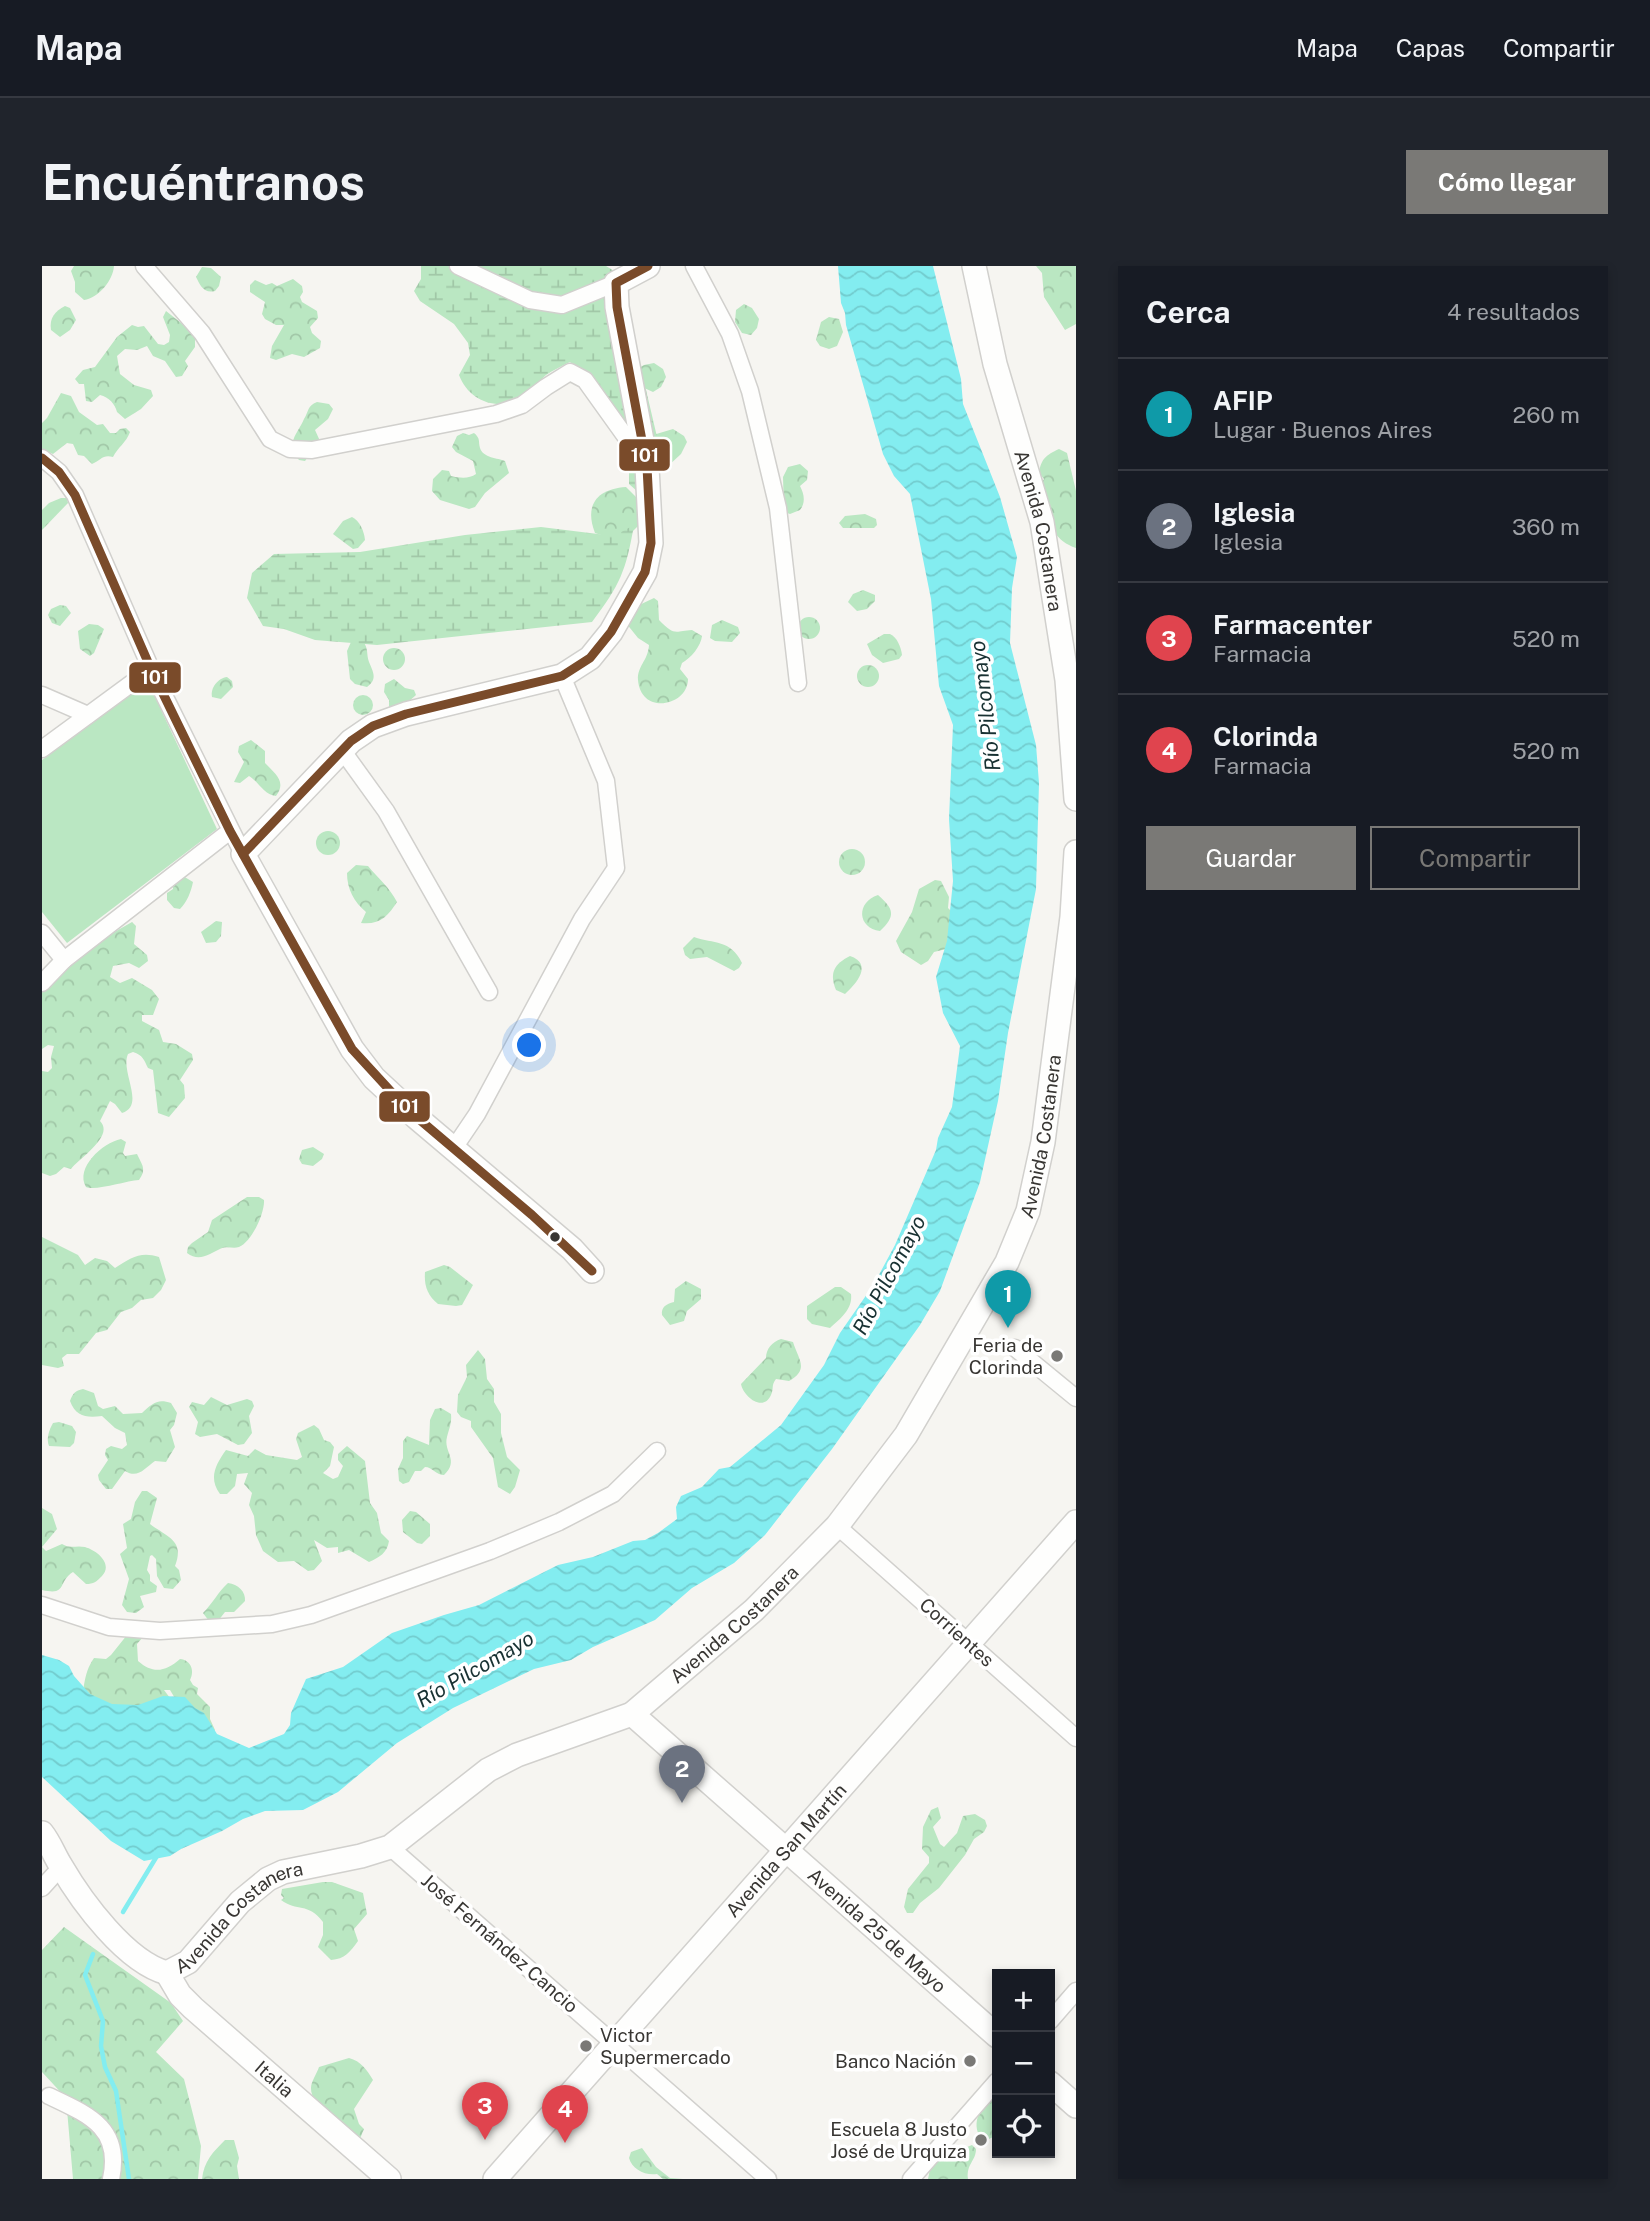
<!DOCTYPE html>
<html lang="es">
<meta charset="utf-8">
<style>
:root{--surface:#171b24;--page:#20242c;--text:#f1f3f6;--muted:#9ea1a6;--line:#363941;--accent:#7a7976}
body{margin:0;font-family:"Public Sans",sans-serif;background:var(--page);color:var(--text)}
.controls{position:absolute;right:21px;bottom:21px;display:grid;overflow:hidden;border-radius:0px;box-shadow:0 4px 10px #0003}
.controls button{width:63px;height:63px;display:grid;place-items:center;padding:0;border:0;border-bottom:2px solid var(--line);background:var(--surface);color:var(--text);font:35px sans-serif}
.you{position:absolute;left:488px;top:780px;width:24px;height:24px;margin:-18px;border:5px solid #fff;border-radius:50%;background:#1a73e8;box-shadow:0 0 0 10px #1a73e833}
.badge{display:grid;place-items:center;width:46px;height:46px;border-radius:50%;background:var(--accent);color:#fff;font-size:23px;font-weight:700}
.pin{position:absolute;translate:-50% -58px;filter:drop-shadow(0 2px 4px #0008)}
.pin::after{content:'';position:absolute;top:37px;width:24px;height:21px;background:inherit;clip-path:polygon(0 0,100% 0,50% 100%)}
.list{margin:0;padding:0;list-style:none}
h2{display:flex;justify-content:space-between;align-items:center;height:91px;margin:0;padding:0 28px;font-size:30px}
h2 small{font-size:23px;font-weight:400;color:var(--muted)}
.list li{display:grid;grid-template-columns:46px 1fr auto;gap:21px;align-items:center;box-sizing:border-box;height:112px;padding:0 28px;border-top:2px solid var(--line)}
.list b{display:block;font-size:26px;white-space:nowrap}
.list p{margin:0;font-size:23px;white-space:nowrap;color:var(--muted)}
.list em{font-size:23px;font-style:normal;color:var(--muted)}
.actions{display:flex;gap:14px;padding:21px 28px}
.actions a{flex:1;padding:16px 0;border:2px solid var(--accent);border-radius:0px;text-align:center;font-size:24px;color:var(--accent)}
.actions .main{background:var(--accent);color:#fff}
.icon{flex:none;width:38px;height:38px;fill:none;stroke:currentColor;stroke-width:2;stroke-linecap:round;stroke-linejoin:round}
.map{position:relative;flex:none;width:1034px;height:1913px;overflow:hidden;border-radius:0px}
header{display:flex;align-items:center;gap:42px;box-sizing:border-box;height:98px;padding:0 35px;background:var(--surface);border-bottom:2px solid var(--line)}
header strong{font-size:33px}
nav{display:flex;gap:38px;margin-inline-start:auto;font-size:24px}
.intro{display:flex;align-items:center;justify-content:space-between;box-sizing:border-box;height:168px;padding:0 42px}
h1{margin:0;font-size:49px}
.button{padding:18px 32px;border-radius:0px;background:var(--accent);color:#fff;font-size:24px;font-weight:700}
main{display:flex;gap:42px;padding:0 42px}
aside{flex:1;background:var(--surface);border-radius:0px;box-shadow:0 4px 10px #0003}
.map>svg:first-child{display:block}
</style>
<header>
<strong>Mapa</strong>
<nav><a>Mapa</a><a>Capas</a><a>Compartir</a></nav>
</header>
<div class="intro"><h1>Encuéntranos</h1><a class="button">Cómo llegar</a></div>
<main>
<div class="map">
<svg width="1034" height="1913" viewBox="0 0 1034 1913">
<defs>
<pattern id="forest-crowns" width="20" height="18" patternUnits="userSpaceOnUse" patternTransform="scale(1.75)"><rect width="20" height="18" fill="#bae7c2"/><path d="M2 6a3 3 0 1 1 6 0M12 15a3 3 0 1 1 6 0" fill="none" stroke="#a1c7a7"/></pattern>
<pattern id="wetland-marsh" width="20" height="14" patternUnits="userSpaceOnUse" patternTransform="scale(1.75)"><rect width="20" height="14" fill="#bae7c2"/><path d="M1 5h8M5 5V1M11 12h8M15 12V8" fill="none" stroke="#a1c7a7"/></pattern>
<pattern id="water-waves" width="16" height="10" patternUnits="userSpaceOnUse" patternTransform="scale(1.75)"><rect width="16" height="10" fill="#83edf0"/><path d="M0 5q4-4 8 0t8 0" fill="none" stroke="#72ccce"/></pattern>
</defs>
<rect width="100%" height="100%" fill="#f6f5f1"/>
<g fill="url(#forest-crowns)">
<path d="M32 0H72C71 14 57 32 42 34L33 26V16L29 5Z"/>
<path d="M994 0H1034V58L1023 64 1002 31 1000 7Z"/>
<path d="M160 1 169 2 179 11 177 20 173 25C162 28 158 19 154 11Z"/>
<path d="M251 13 260 20 261 26 258 31 260 36 275 45 276 52 268 61 270 67 279 75 278 82 262 91 250 88 234 94 228 92 230 80 242 59H234L223 53 220 48 223 36 208 26V19L213 14 224 19 230 17 235 20Z"/>
<path d="M702 38 710 42 717 53 715 62 709 69 700 67 693 56 694 44Z"/>
<path d="M23 40 28 42 34 54 28 64 18 71 9 64C7 52 13 45 23 40Z"/>
<path d="M124 45 153 68V81L143 95 146 100 140 110 134 111 123 95 111 90 105 80 95 84 83 83 75 90 78 108 92 119 109 124 111 130 99 143 83 153 75 146C73 138 67 131 58 129L50 136 44 135 42 118H37L33 113 41 104 53 101 75 71 90 59 96 61 102 60 116 78 122 79 127 76 128 69 121 51Z"/>
<path d="M787 51 797 53 801 66 795 80 787 83 778 80 774 74 779 56Z"/>
<path d="M612 97 621 103 624 111 619 121 611 126 600 121 595 103 602 99Z"/>
<path d="M19 127 29 130 37 146 55 159 61 158 68 167H74L78 163 84 162 88 166C84 177 76 181 71 191 61 188 59 194 50 198L42 190 36 189 31 178 25 177 11 188 0 183V157L5 152Z"/>
<path d="M275 136 287 138 291 143 286 153 273 164 278 175 263 195 257 194C243 177 255 169 262 153 267 145 265 140 275 136Z"/>
<path d="M631 163 642 170 645 176 639 188 625 201 613 196 611 169Z"/>
<path d="M421 167 427 169 432 167C439 173 436 175 438 182 441 192 456 192 463 195L467 207 443 227 433 241 427 243 398 234 390 225 391 213 400 204 407 205 409 210C418 212 427 213 434 208L431 195 414 186 410 181 415 170Z"/>
<path d="M1017 183 1025 187 1034 225V282C1007 273 1003 247 997 222L1002 213 997 207C999 193 1004 189 1017 183Z"/>
<path d="M758 198 766 205 765 214 758 220C762 228 764 236 758 244L748 248 742 246 741 211 746 201Z"/>
<path d="M584 221 597 234V259L580 276 553 267C542 239 555 223 584 221Z"/>
<path d="M19 232H25L26 237 0 264V244L7 237Z"/>
<path d="M823 248 834 253 835 259 832 262H801L797 257 803 250Z"/>
<path d="M310 251C318 255 322 265 323 274L316 282 311 283 291 268 301 255Z"/>
<path d="M821 324 833 329V335L825 343 815 345 806 336 811 328Z"/>
<path d="M612 332 616 335 617 354C632 369 631 366 650 364L660 370C659 380 649 392 640 397L638 403 646 413C646 440 599 450 596 414 595 400 606 395 607 379L596 372 584 357 593 341Z"/>
<path d="M18 339 24 340 29 347 18 360 10 357 6 349 9 343Z"/>
<circle cx="767" cy="362" r="11"/>
<path d="M680 354 696 361 698 367 690 376 673 375 668 372 670 359Z"/>
<path d="M47 358 56 359 62 363 52 387 48 390 38 383 36 365Z"/>
<path d="M842 368H848C855 371 859 381 860 389L857 393 841 397 830 389 825 378Z"/>
<path d="M321 375C327 384 324 387 327 396 331 406 336 413 325 421L313 418 308 413 305 385 309 376Z"/>
<circle cx="352" cy="393" r="11"/>
<circle cx="826" cy="410" r="11"/>
<path d="M185 411 190 415 191 421 179 433 170 431C168 422 176 412 185 411Z"/>
<path d="M352 413 363 422 372 424 374 429 365 437 347 442V434L342 426 343 418Z"/>
<circle cx="321" cy="439" r="10"/>
<path d="M209 474 223 485V497C233 508 245 515 234 530 222 529 217 516 207 510L198 517 192 516 202 496 196 486 197 480Z"/>
<circle cx="286" cy="577" r="12"/>
<circle cx="810" cy="596" r="13"/>
<path d="M314 599 326 600C336 612 348 622 355 636 346 650 338 659 319 657L324 646C312 636 305 623 305 607Z"/>
<path d="M141 610 151 616C149 626 145 636 138 643L132 642 125 634V627L131 623V616Z"/>
<path d="M893 614 899 615 907 631 906 642 910 646 904 683 892 686 886 695 879 699 859 686 854 675 870 646 877 623Z"/>
<path d="M836 629C852 643 854 650 838 665 815 662 814 636 836 629Z"/>
<path d="M174 655 180 656 179 670 174 676 164 677 159 666Z"/>
<path d="M90 656 94 660 92 678 105 689 106 695 97 702 87 697 71 700 68 711 78 717 90 712 110 724 117 733 111 749H100V755L117 764 121 776 134 778 150 788 151 794 138 814 142 819 143 832 127 851 116 847 111 804 106 802C102 794 101 789 91 786L86 788C78 806 104 839 80 847L73 838 68 835 58 855C73 870 37 892 29 903L22 901 14 908 8 910 0 907V805L6 806 10 802 9 791 12 780 6 779 0 783V725L19 703 51 674 69 668Z"/>
<path d="M652 671C672 678 688 673 700 697L697 702 692 705 665 691 648 693 643 689 641 682Z"/>
<path d="M808 690C831 698 815 717 803 728L794 724C787 707 792 698 808 690Z"/>
<path d="M79 873 84 876 81 887 83 890 95 888C100 899 105 903 97 914 83 915 54 925 44 921 33 902 60 877 79 873Z"/>
<path d="M271 881 282 888 280 893 271 900 260 898 257 893 260 884Z"/>
<path d="M205 931H217L222 934C223 946 210 976 197 981 191 983 186 980 180 982 168 987 158 997 145 987L146 981 150 977 166 966 170 954Z"/>
<path d="M0 971 36 989 43 999 53 992 65 995 73 1002C89 992 98 985 117 991L124 1014 119 1024 111 1032 99 1034 90 1042 79 1046 65 1064 54 1067 37 1088H25L20 1092 22 1100 16 1102 0 1099Z"/>
<path d="M402 999 408 1001 431 1019 420 1039 414 1040 396 1038C385 1029 382 1019 383 1006Z"/>
<path d="M644 1015 659 1023V1033L645 1045 642 1055 628 1059 620 1049C619 1041 624 1038 632 1036L633 1023Z"/>
<path d="M793 1021H799L809 1028C811 1043 798 1053 788 1062L770 1058 765 1053V1040Z"/>
<path d="M739 1073 751 1076C756 1093 768 1103 747 1115L734 1113C729 1119 732 1123 729 1129 721 1147 701 1130 699 1118L724 1092C724 1083 730 1076 739 1073Z"/>
<path d="M436 1084 443 1093 445 1113 452 1123V1136L459 1148V1167L465 1191 478 1204 473 1221 468 1228 456 1221 451 1192 429 1161V1155L419 1151 415 1146 416 1129 425 1111 424 1099Z"/>
<path d="M41 1123 52 1127 56 1140 61 1143 73 1140 81 1148 100 1147C110 1138 115 1132 129 1137L135 1147 132 1159 128 1164 133 1181 124 1196 113 1195C103 1202 96 1213 83 1205L70 1223H64L57 1214 56 1209 66 1194 63 1189 64 1183 69 1180 80 1183 85 1179 83 1167 73 1162 60 1150C45 1152 34 1151 28 1135 31 1127 33 1125 41 1123Z"/>
<path d="M169 1131 185 1139 205 1133 210 1135 212 1140 207 1150 210 1167 202 1178 196 1179 175 1168 158 1171 153 1168 156 1156 147 1141 150 1136 162 1139Z"/>
<path d="M399 1142 409 1148C410 1157 407 1163 405 1171 401 1186 418 1194 402 1209 394 1209 390 1201 383 1201L379 1205H373L367 1216 361 1218 357 1215 356 1203 361 1192V1175L365 1170 387 1179 388 1154 393 1143Z"/>
<path d="M17 1156 30 1160 34 1166 32 1177 28 1181 7 1180C4 1173 7 1164 11 1157Z"/>
<path d="M272 1159 277 1163 282 1174 288 1176 292 1181 288 1200 281 1207 291 1213 296 1211 301 1200 296 1194V1188L305 1180 323 1195 328 1237 335 1247 339 1267 347 1275C345 1287 338 1291 327 1296L307 1284 296 1287V1281L285 1282 272 1274 280 1295 272 1304 266 1305 252 1295 236 1296 221 1285 214 1269 212 1250 207 1239 210 1227 202 1218 206 1207 195 1208 193 1220 185 1228H178C166 1212 174 1198 184 1184L206 1190 213 1183 224 1189 255 1194 260 1191 254 1173 256 1167Z"/>
<path d="M100 1225H105L115 1232 108 1258C125 1271 143 1274 133 1300L137 1304 139 1314 131 1323 122 1322 115 1310 114 1293 110 1289 108 1290 105 1304 108 1309V1315L115 1320 114 1326 98 1330 102 1341 94 1347 85 1346 80 1339 87 1313 78 1288 85 1282 81 1258 89 1253 93 1236Z"/>
<path d="M0 1242 10 1248 15 1263 0 1281 4 1285 20 1278C28 1283 34 1279 43 1281 56 1285 71 1298 60 1310 54 1316 52 1318 44 1318L31 1306C15 1316 26 1330 0 1324Z"/>
<path d="M368 1245 374 1246 388 1258V1270L380 1278 375 1277 361 1266 360 1254Z"/>
<path d="M186 1317C196 1318 204 1326 203 1335L192 1346H183L176 1355H167L161 1347C171 1337 176 1326 186 1317Z"/>
<path d="M85 1369 101 1371 95 1378 96 1395C111 1408 123 1406 138 1393 149 1394 153 1405 148 1414L151 1419 156 1422 155 1428 168 1441V1453L173 1464 171 1469 134 1434 128 1424H122L128 1432 129 1444 37 1445C43 1426 40 1409 52 1392L64 1393 69 1389Z"/>
<path d="M896 1541 899 1552 891 1561 898 1578 902 1581 915 1567 921 1550 933 1548 943 1554 945 1560 942 1566 932 1573 923 1589 897 1622 878 1637 871 1647H865L862 1641 866 1623 887 1597V1591L880 1583 881 1561 889 1544Z"/>
<path d="M281 1616H290L321 1627 325 1648 312 1663 316 1675C308 1686 303 1693 289 1694L276 1681 281 1669V1656C266 1636 255 1646 239 1634L242 1632 239 1629 240 1623Z"/>
<path d="M22 1661 129 1737 141 1755 114 1786 142 1813 159 1880 156 1913H31L24 1832 0 1806V1684Z"/>
<path d="M307 1792C319 1795 325 1804 331 1814L312 1843 317 1858 322 1863 317 1875C305 1865 268 1840 269 1822 269 1816 275 1807 277 1801Z"/>
<path d="M955 1824V1869L945 1874 936 1867C930 1848 945 1838 955 1824Z"/>
<path d="M183 1874H192L197 1892 195 1900 197 1913H160C162 1895 171 1886 183 1874Z"/>
<path d="M930 1879 934 1883C934 1895 924 1898 926 1913H886L889 1898 902 1886 908 1888Z"/>
<path d="M600 1882 614 1901 628 1912 641 1913H621L615 1908C603 1910 590 1903 587 1892L589 1886Z"/>
</g>
<g fill="url(#wetland-marsh)">
<path d="M379 0H564L577 8 619 188V201L608 223 596 226 587 218V207L590 185 562 131 528 96C520 100 511 104 504 109 495 117 486 130 475 135 451 144 426 133 417 109L428 89 426 77 412 58 378 35 372 25 379 13Z"/>
<path d="M592 259C584 305 578 319 550 356L335 379 273 374 242 363 221 360 205 332 210 307 232 288 318 286 423 269 499 261 572 270Z"/>
</g>
<path fill="#bae7c2" d="M106 416 175 563 25 677 0 646V494Z"/>
<path fill="url(#water-waves)" d="M796 0H891L919 113 921 138 958 231 975 291 970 322 968 377 994 479 997 517 994 623 966 767 956 835 938 916 898 1025 878 1059 790 1183 723 1269 692 1297 650 1322 613 1354 551 1381 529 1394 492 1403 411 1442 355 1477 296 1526 261 1544 223 1545 201 1553 180 1565 139 1583 128 1590 102 1595 69 1575 0 1511V1389L17 1394 27 1400 32 1410 48 1428 70 1438 96 1439 121 1430 143 1431 153 1442 162 1447 175 1468 207 1482 242 1468 248 1459 249 1447 264 1413 301 1401 350 1367 402 1349 437 1339 516 1299 551 1291 591 1275 603 1274 616 1267 635 1253 634 1241 639 1230 660 1221 677 1203 688 1201 739 1159 782 1099 798 1067 832 1018 853 979 894 884 896 872 910 841 918 780 901 747 894 711 905 675 911 615 907 553 911 459 897 420 889 333 868 228 852 210 841 188 804 59 803 47 799 37Z"/>
<g fill="none" stroke-linecap="round" stroke-linejoin="round">
<g stroke="#83edf0" stroke-width="4.5">
<path d="M81 1646 115 1590"/>
<path d="M51 1688 43 1709 61 1755 59 1780 63 1801 74 1825 87 1913"/>
</g>
<defs>
<g id="street">
<path d="M102 0 160 67 228 173 248 183 270 184 454 148 480 139 504 121 528 106 543 114 601 195"/>
<path d="M416 0 488 34 520 39 574 17"/>
<path d="M652 0 688 68 708 125 736 242 756 417"/>
<path d="M0 192 17 206 33 229 109 403 201 588"/>
<path d="M0 429 46 449"/>
<path d="M0 483 109 403"/>
<path d="M300 484 344 545 447 726"/>
<path d="M0 667 22 694"/>
<path d="M0 717 22 694 188 565"/>
<path d="M412 882 435 848 540 653 574 602 564 515 520 410"/>
<path d="M973 1082 1034 1132"/>
<path d="M795 1260 1034 1472"/>
<path d="M0 1339 67 1361 118 1365 230 1358 269 1349 448 1285 517 1256 571 1228 615 1185"/>
<path d="M348 1581 726 1913"/>
<path d="M0 1622 19 1601"/>
<path d="M1008 1755 1034 1725"/>
<path d="M7 1830C47 1849 80 1862 69 1913"/>
<path d="M869 1913 955 1815"/>
</g>
<g id="secondary">
<path id="s1" d="M932 0 953 98 1000 256 1025 414 1034 533"/>
<path d="M550 1005 530 983 374 851 332 812 310 783 201 588 309 475 331 460 364 448 520 410 548 392 569 366 603 306 609 277 605 201 575 41 574 17 606 0"/>
<path id="s2" d="M590 1448 955 1770"/>
<path id="s3" d="M0 1567C8 1577 12 1589 19 1600 40 1636 84 1696 125 1707L146 1696 198 1636 226 1613 241 1606 319 1590 348 1581 446 1504 475 1489 590 1448 712 1344 795 1260 864 1169 965 996 986 945 1001 876 1030 651 1034 586"/>
<path id="s4" d="M125 1707 138 1729 151 1742 347 1913"/>
<path d="M1008 1817 1034 1840"/>
<path id="s5" d="M453 1913 1034 1256"/>
</g>
</defs>
<use href="#street" stroke="#d1d0cd" stroke-width="19"/>
<use href="#secondary" stroke="#d1d0cd" stroke-width="26"/>
<use href="#street" stroke="#fefefd" stroke-width="16"/>
<use href="#secondary" stroke="#fefefd" stroke-width="23"/>
<defs>
<g id="bus-1">
<path d="M0 192 17 206 33 229 109 403 188 565 310 783 365 843 490 949 550 1005"/>
<path d="M201 588 309 475 331 460 364 448 520 410 548 392 569 366 603 306 609 277 605 201 575 41 574 17 606 0"/>
</g>
</defs>
<use href="#bus-1" stroke="#fff" stroke-width="14"/>
<use href="#bus-1" stroke="#7a4b2a" stroke-width="9"/>
</g>
<circle fill="#383633" stroke="#fff" stroke-width="2.5" cx="513" cy="971" r="6"/>
<g fill="#7a7976" stroke="#fff" stroke-width="2.5">
<circle cx="1015" cy="1090" r="7"/>
<circle cx="544" cy="1780" r="7"/>
<circle cx="928" cy="1795" r="7"/>
<circle cx="939" cy="1874" r="7"/>
</g>
<g text-anchor="middle" dominant-baseline="central" stroke-width="7" stroke-linejoin="round" paint-order="stroke">
<g font-size="19" fill="#383633" stroke="#fff">
<text stroke="none"><textPath href="#s1" startOffset="273">Avenida Costanera</textPath></text>
<text stroke="none"><textPath href="#s3" startOffset="1461">Avenida Costanera</textPath></text>
<text stroke="none"><textPath href="#s3" startOffset="873">Avenida Costanera</textPath></text>
<text transform="translate(915 1366) rotate(42)">Corrientes</text>
<text stroke="none"><textPath href="#s5" startOffset="439">Avenida San Martín</textPath></text>
<text stroke="none"><textPath href="#s3" startOffset="285">Avenida Costanera</textPath></text>
<text stroke="none"><textPath href="#s2" startOffset="327">Avenida 25 de Mayo</textPath></text>
<text transform="translate(458 1677) rotate(41)">José Fernández Cancio</text>
<text stroke="none"><textPath href="#s4" startOffset="152">Italia</textPath></text>
</g>
<g font-size="19" fill="#383633" stroke="#fff" text-anchor="end">
<text x="1001" y="1079">Feria de<tspan x="1001" dy="22">Clorinda</tspan></text>
<text x="558" y="1769" text-anchor="start">Victor<tspan x="558" dy="22">Supermercado</tspan></text>
<text x="914" y="1795">Banco Nación</text>
<text x="925" y="1863">Escuela 8 Justo<tspan x="925" dy="22">José de Urquiza</tspan></text>
</g>
<g font-size="21" font-style="italic" fill="#183132" stroke="#fff">
<text transform="translate(943 440) rotate(-97)">Río Pilcomayo</text>
<text transform="translate(847 1009) rotate(-62)">Río Pilcomayo</text>
<text transform="translate(433 1403) rotate(-30)">Río Pilcomayo</text>
</g>
</g>
<g stroke="#fff" stroke-width="2.5">
<rect x="576" y="172" width="53" height="34" rx="7" fill="#7a4b2a"/>
<rect x="86" y="395" width="54" height="33" rx="7" fill="#7a4b2a"/>
<rect x="336" y="824" width="53" height="33" rx="7" fill="#7a4b2a"/>
</g>
<g font-size="19" text-anchor="middle" font-weight="bold" fill="#fff">
<text x="603" y="196">101</text>
<text x="113" y="418">101</text>
<text x="363" y="847">101</text>
</g>
</svg>
<div class="controls">
<button>+</button>
<button>−</button>
<button><svg class="icon" aria-label="locate" viewBox="0 0 24 24"><circle cx="12" cy="12" r="6"/><path d="M12 2v4M12 18v4M2 12h4M18 12h4"/></svg></button>
</div>
<div class="you"></div>
<div class="pin badge" style="left:966px;top:1062px;background:#0f9aa8">1</div>
<div class="pin badge" style="left:640px;top:1537px;background:#6b7280">2</div>
<div class="pin badge" style="left:443px;top:1874px;background:#e0444e">3</div>
<div class="pin badge" style="left:523px;top:1877px;background:#e0444e">4</div>
</div>
<aside>
<h2>Cerca<small>4 resultados</small></h2>
<ul class="list">
<li><span class="badge" style="background:#0f9aa8">1</span><div><b>AFIP</b><p>Lugar · Buenos Aires</p></div><em>260 m</em></li>
<li><span class="badge" style="background:#6b7280">2</span><div><b>Iglesia</b><p>Iglesia</p></div><em>360 m</em></li>
<li><span class="badge" style="background:#e0444e">3</span><div><b>Farmacenter</b><p>Farmacia</p></div><em>520 m</em></li>
<li><span class="badge" style="background:#e0444e">4</span><div><b>Clorinda</b><p>Farmacia</p></div><em>520 m</em></li>
</ul>
<div class="actions"><a class="main">Guardar</a><a>Compartir</a></div>
</aside>
</main>
